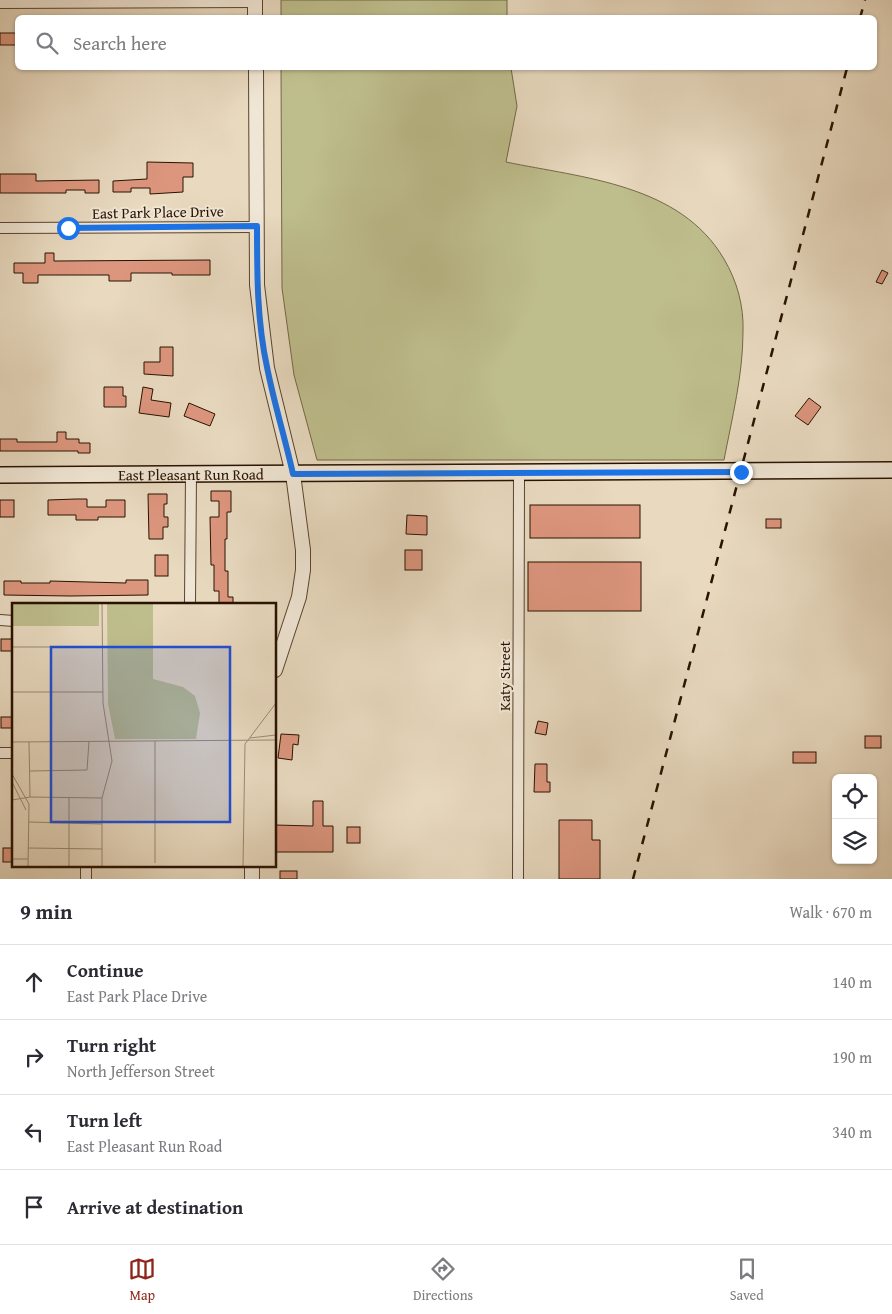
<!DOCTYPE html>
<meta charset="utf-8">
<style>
:root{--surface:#fff;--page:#f2f2f3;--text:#2b2b33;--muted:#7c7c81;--line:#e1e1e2;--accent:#8f2418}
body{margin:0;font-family:"Gentium Book Plus",serif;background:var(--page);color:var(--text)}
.controls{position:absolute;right:15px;bottom:15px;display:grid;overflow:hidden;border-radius:8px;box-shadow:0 1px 4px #0004}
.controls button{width:45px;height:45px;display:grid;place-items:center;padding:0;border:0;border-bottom:1px solid var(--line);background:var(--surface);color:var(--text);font:25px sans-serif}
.stop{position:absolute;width:15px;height:15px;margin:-11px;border:4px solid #1a73e8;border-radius:50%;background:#fff}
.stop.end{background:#1a73e8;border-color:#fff;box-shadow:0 1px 5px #0008}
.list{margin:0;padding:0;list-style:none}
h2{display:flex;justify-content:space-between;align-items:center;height:65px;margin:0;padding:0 20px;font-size:21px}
h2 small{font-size:16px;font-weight:400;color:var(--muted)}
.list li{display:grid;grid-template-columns:32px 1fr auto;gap:15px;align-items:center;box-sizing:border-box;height:75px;padding:0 20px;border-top:1px solid var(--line)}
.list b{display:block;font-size:19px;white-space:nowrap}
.list p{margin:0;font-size:16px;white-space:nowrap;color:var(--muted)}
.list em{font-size:16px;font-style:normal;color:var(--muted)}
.icon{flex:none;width:28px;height:28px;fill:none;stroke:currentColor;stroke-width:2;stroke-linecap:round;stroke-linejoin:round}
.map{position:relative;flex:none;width:892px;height:879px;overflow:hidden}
.search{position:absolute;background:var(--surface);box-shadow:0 1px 4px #0004;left:15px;right:15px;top:15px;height:55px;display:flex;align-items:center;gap:12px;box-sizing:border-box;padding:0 18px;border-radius:8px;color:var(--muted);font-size:19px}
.sheet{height:365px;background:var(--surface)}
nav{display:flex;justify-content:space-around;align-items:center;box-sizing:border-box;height:70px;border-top:1px solid var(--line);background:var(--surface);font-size:14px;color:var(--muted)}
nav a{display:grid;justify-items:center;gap:2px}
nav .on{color:var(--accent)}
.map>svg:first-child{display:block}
</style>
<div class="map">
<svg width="892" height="879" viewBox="0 0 892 879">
<rect width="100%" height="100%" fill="#e8d9bf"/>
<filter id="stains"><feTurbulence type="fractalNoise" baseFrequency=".004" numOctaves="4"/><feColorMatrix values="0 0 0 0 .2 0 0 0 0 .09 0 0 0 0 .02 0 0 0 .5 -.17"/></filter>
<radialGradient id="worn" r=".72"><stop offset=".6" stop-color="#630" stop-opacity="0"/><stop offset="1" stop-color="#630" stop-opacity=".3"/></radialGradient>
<g fill="#bebd8c" stroke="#736846">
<rect x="281" y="0" width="226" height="17"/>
<path d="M281 68H511L517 106 506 162C583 178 680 184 724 259 737 281 744 306 743 332 743 375 732 418 724 460H317L294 375 282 288Z"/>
</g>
<g fill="#dd967e" stroke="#281201">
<rect x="0" y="33" width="18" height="12"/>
<path d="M147 162 193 163V177H183V192L150 194V188H131V192H113V181L147 179Z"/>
<path d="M0 174H36V181L99 180V193H85V190H66V193H0Z"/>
<path d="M45 253H54V261L210 260V275H172V273H131V281H109V275H38V283H23V273H14V263H45Z"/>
<path d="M882 270 888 273 882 284 876 282Z"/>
<path d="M160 347H173V376L144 374V362H160Z"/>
<path d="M104 387H123V396H126V407H104Z"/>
<path d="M143 387 153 389 151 400 171 403 169 417 139 413Z"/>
<path d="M809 398 821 407 808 425 795 416Z"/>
<path d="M189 403 215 414 210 426 184 416Z"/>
<path d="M57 432H66V439H79V443H90V453H78V451H0V439H17V442H57Z"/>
<path d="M211 491H231V512H227V539H225V571H228V597H233V604H219V591H214V565H211L210 517H219V501H211Z"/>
<path d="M148 494H167V504H164V517H168V527H163V539H149Z"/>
<path d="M76 499H87V507H106V500H125V517H98V520H76V515H48V500Z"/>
<rect x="0" y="500" width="14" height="17"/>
<rect x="530" y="505" width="110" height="33"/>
<path d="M407 515 427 516V535L406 534Z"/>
<rect x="766" y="519" width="15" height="9"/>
<rect x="405" y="550" width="17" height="20"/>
<rect x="155" y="555" width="13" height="21"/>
<rect x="528" y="562" width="113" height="49"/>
<path d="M126 580H148V595L70 596 4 595V581H21V583H50V581L126 583Z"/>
<rect x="1" y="639" width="13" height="12"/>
<rect x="1" y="717" width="12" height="11"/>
<path d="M538 721 548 723 546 735 535 733Z"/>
<path d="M281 734 299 735 298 745 293 744 292 760 278 758Z"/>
<rect x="865" y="736" width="16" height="12"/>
<rect x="793" y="752" width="23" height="11"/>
<path d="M535 764H547V782H550V792H534Z"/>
<path d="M313 801H323V826H333V852H275V825L313 826Z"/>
<path d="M559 820H592V840H600V879H559Z"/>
<rect x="347" y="827" width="13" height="16"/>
<rect x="3" y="848" width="11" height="14"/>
<rect x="280" y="871" width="17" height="8"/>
</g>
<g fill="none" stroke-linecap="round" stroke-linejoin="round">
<defs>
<g id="minor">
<path d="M0 3 255 2"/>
<path d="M0 228 257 227"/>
<path d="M190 604 191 474"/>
<path d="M0 620 14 621"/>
<path d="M0 753H14"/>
<path d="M86 879V865"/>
<path d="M518 879 519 472"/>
</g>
<g id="tertiary">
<path d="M255 0V18"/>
<path d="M256 68 257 285 267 368 293 474 303 550V570L299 597 275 670"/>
<path d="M252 879V865"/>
</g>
<g id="secondary">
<path id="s1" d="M0 475 892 470"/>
</g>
</defs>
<use href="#minor" stroke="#584430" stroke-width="12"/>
<use href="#tertiary" stroke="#584430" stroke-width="16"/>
<use href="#secondary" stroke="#281201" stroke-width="18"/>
<use href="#minor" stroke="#f0e6d5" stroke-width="10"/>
<use href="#tertiary" stroke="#f0e6d5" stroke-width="14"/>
<use href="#secondary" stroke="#f0e6d5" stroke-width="15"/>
<g stroke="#281201" stroke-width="2.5" stroke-dasharray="9 9" stroke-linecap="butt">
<path d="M860 18 865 0"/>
<path d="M633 879 847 68"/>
</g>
</g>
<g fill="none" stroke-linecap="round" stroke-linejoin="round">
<path stroke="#1a73e8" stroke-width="6" d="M68 228 257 226C257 274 257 321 267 367 274 403 285 438 293 474L741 472"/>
</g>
<g text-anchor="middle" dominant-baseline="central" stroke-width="4" stroke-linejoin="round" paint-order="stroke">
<g font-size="15" fill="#281201" stroke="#f0e6d5">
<text transform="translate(158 212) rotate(-1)">East Park Place Drive</text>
<text stroke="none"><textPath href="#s1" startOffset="191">East Pleasant Run Road</textPath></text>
<text transform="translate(504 676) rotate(-90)">Katy Street</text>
</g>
</g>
<g transform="translate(12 603)">
<rect width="264" height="264" fill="#e8d9bf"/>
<path d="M0 1H87V23H0ZM95 1H141V76L171 84 183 93 188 110 184 136H103L96 101Z" fill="#bebd8c"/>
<path fill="none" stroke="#9b8973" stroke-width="1" d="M0 44H90M0 89H91M238 135 264 132M0 139 264 137M17 139 18 194M17 168 75 167 77 138M0 171 17 201 16 263M0 179 14 207M57 194V263M0 197 18 194 90 195M17 219 90 221M16 245 90 246M0 256H16M143 260V138M90 263V195L100 158 91 100 90 1M231 263 233 141 264 100"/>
<path fill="#1d4ed8" fill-opacity="0.15" stroke="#1d4ed8" stroke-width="2.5" d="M39 44H218V219H39Z"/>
<rect width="264" height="264" fill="none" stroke="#281201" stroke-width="2.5"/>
</g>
<rect width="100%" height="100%" filter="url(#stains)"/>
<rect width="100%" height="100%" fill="url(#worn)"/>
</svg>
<div class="controls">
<button><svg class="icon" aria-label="locate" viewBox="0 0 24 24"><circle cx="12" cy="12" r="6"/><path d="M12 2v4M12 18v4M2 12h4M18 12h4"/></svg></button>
<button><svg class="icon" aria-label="layers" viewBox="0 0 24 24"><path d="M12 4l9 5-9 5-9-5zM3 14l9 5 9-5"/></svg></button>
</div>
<div class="stop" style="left:68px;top:228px"></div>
<div class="stop end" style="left:741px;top:472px"></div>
<div class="search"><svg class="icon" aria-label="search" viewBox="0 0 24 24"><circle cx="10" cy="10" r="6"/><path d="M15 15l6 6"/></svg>Search here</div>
</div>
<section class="sheet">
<h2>9 min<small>Walk · 670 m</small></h2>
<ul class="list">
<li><svg class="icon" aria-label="ahead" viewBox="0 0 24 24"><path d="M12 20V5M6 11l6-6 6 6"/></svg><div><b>Continue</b><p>East Park Place Drive</p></div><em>140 m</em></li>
<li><svg class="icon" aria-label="right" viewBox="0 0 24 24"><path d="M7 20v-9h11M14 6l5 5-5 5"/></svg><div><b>Turn right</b><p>North Jefferson Street</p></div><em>190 m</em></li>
<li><svg class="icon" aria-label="left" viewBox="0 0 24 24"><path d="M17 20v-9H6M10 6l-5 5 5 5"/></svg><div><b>Turn left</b><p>East Pleasant Run Road</p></div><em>340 m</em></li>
<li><svg class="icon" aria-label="arrive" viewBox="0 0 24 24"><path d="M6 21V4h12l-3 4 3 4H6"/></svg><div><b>Arrive at destination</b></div></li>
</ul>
</section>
<nav>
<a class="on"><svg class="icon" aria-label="map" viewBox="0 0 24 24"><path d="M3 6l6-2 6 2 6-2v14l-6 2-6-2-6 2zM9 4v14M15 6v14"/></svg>Map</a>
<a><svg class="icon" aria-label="directions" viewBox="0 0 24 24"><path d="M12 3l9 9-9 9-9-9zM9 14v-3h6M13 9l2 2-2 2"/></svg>Directions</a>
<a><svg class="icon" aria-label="saved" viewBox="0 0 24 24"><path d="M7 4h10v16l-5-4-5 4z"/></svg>Saved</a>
</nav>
